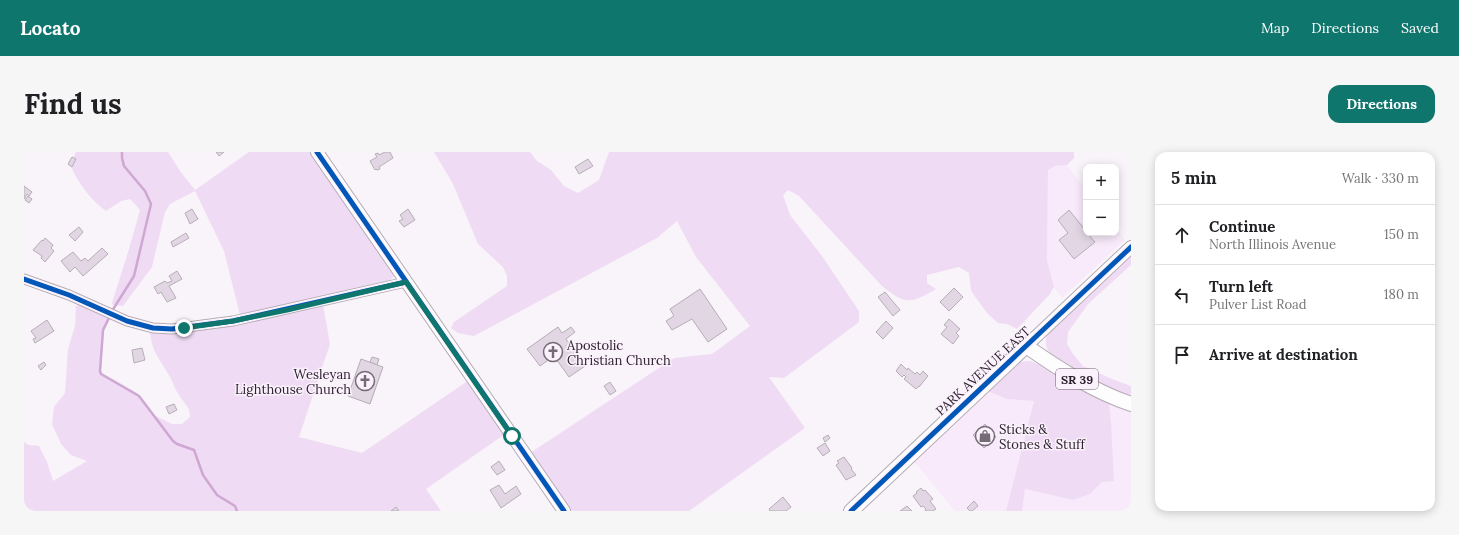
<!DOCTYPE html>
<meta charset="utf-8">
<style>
:root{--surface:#fff;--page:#f6f6f6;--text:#202124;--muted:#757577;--line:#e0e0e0;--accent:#0f766e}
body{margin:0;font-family:Lora,serif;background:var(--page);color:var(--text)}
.controls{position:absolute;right:12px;top:12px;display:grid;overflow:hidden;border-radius:8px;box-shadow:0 2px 10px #0003}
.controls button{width:36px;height:36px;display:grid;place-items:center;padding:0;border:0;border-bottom:1px solid var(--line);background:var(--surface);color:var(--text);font:20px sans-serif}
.stop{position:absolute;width:12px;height:12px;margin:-9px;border:3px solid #0f766e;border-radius:50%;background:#fff}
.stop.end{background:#0f766e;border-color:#fff;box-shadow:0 1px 4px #0008}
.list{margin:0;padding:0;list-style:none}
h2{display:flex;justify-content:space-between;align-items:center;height:52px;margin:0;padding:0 16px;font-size:17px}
h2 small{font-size:13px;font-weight:400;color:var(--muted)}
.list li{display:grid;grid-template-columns:26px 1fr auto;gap:12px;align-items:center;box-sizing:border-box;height:60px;padding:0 16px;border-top:1px solid var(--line)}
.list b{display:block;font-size:15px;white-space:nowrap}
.list p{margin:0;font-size:13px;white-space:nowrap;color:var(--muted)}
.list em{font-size:13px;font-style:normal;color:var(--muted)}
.icon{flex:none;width:22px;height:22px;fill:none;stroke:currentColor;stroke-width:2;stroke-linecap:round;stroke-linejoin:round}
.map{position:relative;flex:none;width:1107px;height:359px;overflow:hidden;border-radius:12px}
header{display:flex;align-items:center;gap:24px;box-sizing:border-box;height:56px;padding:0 20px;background:var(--accent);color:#fff}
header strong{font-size:19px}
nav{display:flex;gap:22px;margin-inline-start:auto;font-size:14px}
.intro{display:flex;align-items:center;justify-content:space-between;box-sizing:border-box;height:96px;padding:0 24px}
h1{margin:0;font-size:28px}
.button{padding:10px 18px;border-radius:12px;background:var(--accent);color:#fff;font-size:14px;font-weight:700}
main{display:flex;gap:24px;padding:0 24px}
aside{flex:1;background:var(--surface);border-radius:12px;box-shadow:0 2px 10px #0003}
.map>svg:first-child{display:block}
</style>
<header>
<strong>Locato</strong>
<nav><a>Map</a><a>Directions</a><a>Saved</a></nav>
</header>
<div class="intro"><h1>Find us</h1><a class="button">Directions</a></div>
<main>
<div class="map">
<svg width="1107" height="359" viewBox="0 0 1107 359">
<rect width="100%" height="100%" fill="#f9f4f9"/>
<g fill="#f8e9fb">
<path d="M1043 13 1062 38V81H1092V76L1101 88 1038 146 1030 135 1023 108 1024 18 1031 14Z"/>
<path d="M961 238 983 247 1010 249 982 359H931L888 307Z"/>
<path d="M1085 249 1107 258V359H998L1001 337 1049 348 1066 342 1078 330 1087 271Z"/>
</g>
<g fill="#f0dbf4">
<path d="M52 0H144L156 19 171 38 225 0H288L371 121C369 127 366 129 361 130L216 163 200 99 171 39 146 52 141 60 128 115 99 154 89 153 88 151 105 97 116 58 111 52 106 47 97 49 82 59C66 48 54 30 46 13Z"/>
<path d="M410 0H506L513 9 527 18 540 34 554 41 575 28 585 0H1050V6L1043 13 1031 14 1024 18 1023 108 1030 135 1026 142 993 177 983 172 974 171 963 161 947 139 945 121 935 115 903 123V131L912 137C887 152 881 153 858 134L775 44 764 38 759 43 766 63 798 104 835 159V170L760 226 745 225 781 276 665 359H545L506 301 650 206 688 202 726 174 672 105 653 69 633 86 450 184 434 181 427 176 430 170 483 134V124L479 115 454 92 429 32Z"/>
<path d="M1107 101V113L1064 152 1044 180 1043 192 1049 202 1059 214 1088 227 1107 234V248L1080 236 1027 204C1021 195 1020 189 1025 178Z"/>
<path d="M56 153 85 167 80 179 77 219 78 221 110 239 116 244 130 263 148 272H158L166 265C166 254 160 252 155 243 150 236 148 227 143 220 134 204 128 200 126 180L152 181 183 177 299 153 306 192 275 285 338 301 445 228 481 282 402 337 417 359H0V290L5 293 15 294 23 310 29 329 63 309 47 303 37 292 28 272 30 255 41 241 44 197 51 174 52 154Z"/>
<path d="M1006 209 1025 216 1085 249 1087 271 1090 329 1078 330 1066 342 1049 348 1001 337 998 359H982L1010 249 983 247 961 238 992 210Z"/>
</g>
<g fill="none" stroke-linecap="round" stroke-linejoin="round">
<g stroke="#cea8d3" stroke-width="2.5">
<path d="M88 159 110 124 127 52 121 39 100 14 98 6V0"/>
<path d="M86 164 79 178 76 219 77 222 115 244 149 289 153 292 170 298 179 323 193 343 211 354 213 359"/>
</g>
</g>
<g fill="#e2d6e4" stroke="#b5aeb6">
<path d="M192 0H200L195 4Z"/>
<path d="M361 0H366L369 6 355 15 356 17 353 18 352 17 351 18 346 9 353 5 351 2 354 1 355 3Z"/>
<path d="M48 5 52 7 48 15 44 12Z"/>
<path d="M564 7 569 14 555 22 551 15Z"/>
<path d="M0 34 8 40 5 44 3 42 0 47Z"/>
<path d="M4 44 8 47 5 51 1 48Z"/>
<path d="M168 57 174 67 166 72 161 61Z"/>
<path d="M384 57 391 68 380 75 375 69 379 67 376 63Z"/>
<path d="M1045 58 1062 79V81H1063L1071 90 1050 107 1035 88 1044 81 1034 68Z"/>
<path d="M55 75 59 80 51 89 45 83Z"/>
<path d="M162 81 165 86 149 95 147 90Z"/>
<path d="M21 86 29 93 27 96 30 99 21 110 17 106 18 104 9 98 18 88 19 89Z"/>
<path d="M78 96 84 102 59 124 51 115 46 120 37 109 49 100 57 109 61 106 64 109Z"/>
<path d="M153 119 158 127 145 134 152 146 143 150 137 140 134 142 130 135 141 129 143 131 148 129 145 124Z"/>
<path d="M930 136 939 145 925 159 916 150Z"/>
<path d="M676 137 703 177 684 190 668 167 648 178 642 169 650 164 646 157Z"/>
<path d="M861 140 876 158 869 164 854 145Z"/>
<path d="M925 167 936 177 932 181 935 184 929 192 917 182 923 175 920 173Z"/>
<path d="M23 168 30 179 11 191 9 187 12 186 7 179Z"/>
<path d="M862 169 869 176 859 187 852 180Z"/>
<path d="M534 175 538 181 547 175 551 180 542 187 561 214 545 225 530 204 516 214 503 197Z"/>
<path d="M118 196 121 208 110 211 108 198Z"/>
<path d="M348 205 355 207 353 213 346 210Z"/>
<path d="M337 207 359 215 346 252 324 244Z"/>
<path d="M20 210 22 213 17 218 14 214Z"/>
<path d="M877 212 883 218 884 216 891 222 893 220 896 223 899 219 904 224 895 235V234L892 237 880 227 882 225 880 223 878 225 872 219Z"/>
<path d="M586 230 592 239 586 243 580 234Z"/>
<path d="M150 252 153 258 145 262 142 255Z"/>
<path d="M961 272 972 285 960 296 949 283Z"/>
<path d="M804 283 806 286 801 290 799 286Z"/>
<path d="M801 291 806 299 799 304 793 296Z"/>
<path d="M820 305 828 316 827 317 832 323 822 328 812 313 815 311 813 309Z"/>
<path d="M475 309 481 318 473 323 467 315Z"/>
<path d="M475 333 481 342 492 334 497 342 477 356 466 338Z"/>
<path d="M897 336 899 339 901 338 909 347 906 349 912 357 909 359H901L902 357 899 354 897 355 889 344 893 341 892 340Z"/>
<path d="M759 345 767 355 762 359H746L745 357Z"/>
<path d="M950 349 954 354 948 359H946L943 356Z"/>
<path d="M883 354 888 359H876Z"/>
<path d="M372 355 375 359H367Z"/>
</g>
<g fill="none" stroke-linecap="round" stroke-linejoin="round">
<defs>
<path id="street" d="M0 127 45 143 103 169 129 176 148 177 209 169 382 130"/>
<g id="secondary">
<path d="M293 0 540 359"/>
<path d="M1002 194 1107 95"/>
</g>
<path id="primary" d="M827 359 1002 194C1035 217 1069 239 1107 252"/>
</defs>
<use href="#street" stroke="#b3acb3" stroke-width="11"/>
<use href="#secondary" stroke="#b3acb3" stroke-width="14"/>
<use href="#primary" stroke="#b3acb3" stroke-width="16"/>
<use href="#street" stroke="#fefdfe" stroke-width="9"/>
<use href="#secondary" stroke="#fefdfe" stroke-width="12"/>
<use href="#primary" stroke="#fefdfe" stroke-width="14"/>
<defs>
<g id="cycleway">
<path d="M293 0 540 359"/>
<path d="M0 127 45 143 103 169 129 176 148 177 209 169 382 130"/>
<path d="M827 359 1107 95"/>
</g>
</defs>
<use href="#cycleway" stroke="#fbf1fc" stroke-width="8"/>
<use href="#cycleway" stroke="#0057b8" stroke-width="5"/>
</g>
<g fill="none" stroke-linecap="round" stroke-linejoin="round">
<path stroke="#0f766e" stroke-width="5" d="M160 176 209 169 263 158 382 130 488 284"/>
</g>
<defs>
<symbol id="church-ring" viewBox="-11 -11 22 22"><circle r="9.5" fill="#fbf1fc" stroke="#736c74" stroke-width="1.5"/><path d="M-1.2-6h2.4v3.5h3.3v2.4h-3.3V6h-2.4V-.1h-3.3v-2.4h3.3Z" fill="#736c74"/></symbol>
<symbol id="shop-ring" viewBox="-11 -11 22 22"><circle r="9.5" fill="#fbf1fc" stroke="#736c74" stroke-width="1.5"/><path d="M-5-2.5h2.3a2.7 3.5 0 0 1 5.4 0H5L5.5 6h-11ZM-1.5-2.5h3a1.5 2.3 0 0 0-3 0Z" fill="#736c74"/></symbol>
</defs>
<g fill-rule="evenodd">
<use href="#church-ring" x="518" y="189" width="22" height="22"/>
<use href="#church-ring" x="330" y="218" width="22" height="22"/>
<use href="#shop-ring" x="950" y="273" width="22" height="22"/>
</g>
<g text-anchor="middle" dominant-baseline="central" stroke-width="3" stroke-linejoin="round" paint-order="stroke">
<rect fill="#fbf1fc" stroke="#69606b" stroke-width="1" x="1032" y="217" width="42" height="20" rx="3"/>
<g font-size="12" font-weight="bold" fill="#2b222d">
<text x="1053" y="227">SR 39</text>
</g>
<g font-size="13" fill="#2b222d" stroke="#fbf1fc" text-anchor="start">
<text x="543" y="193">Apostolic<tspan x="543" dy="15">Christian Church</tspan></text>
<text x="327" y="222" text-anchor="end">Wesleyan<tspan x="327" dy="15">Lighthouse Church</tspan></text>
<text x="975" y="277">Sticks &amp;<tspan x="975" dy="15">Stones &amp; Stuff</tspan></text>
</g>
<g font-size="13" fill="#2b222d" stroke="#fbf1fc">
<text transform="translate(959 219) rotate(-43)">PARK AVENUE EAST</text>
</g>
</g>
</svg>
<div class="controls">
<button>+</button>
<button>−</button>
</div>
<div class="stop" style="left:488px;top:284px"></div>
<div class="stop end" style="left:160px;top:176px"></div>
</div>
<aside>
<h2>5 min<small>Walk · 330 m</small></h2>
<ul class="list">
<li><svg class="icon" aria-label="ahead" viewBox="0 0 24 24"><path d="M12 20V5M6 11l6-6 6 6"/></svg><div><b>Continue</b><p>North Illinois Avenue</p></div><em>150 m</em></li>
<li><svg class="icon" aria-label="left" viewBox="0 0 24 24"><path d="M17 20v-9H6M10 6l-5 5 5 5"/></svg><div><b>Turn left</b><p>Pulver List Road</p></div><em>180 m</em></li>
<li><svg class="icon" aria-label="arrive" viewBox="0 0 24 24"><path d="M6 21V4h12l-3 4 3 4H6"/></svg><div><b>Arrive at destination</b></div></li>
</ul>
</aside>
</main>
